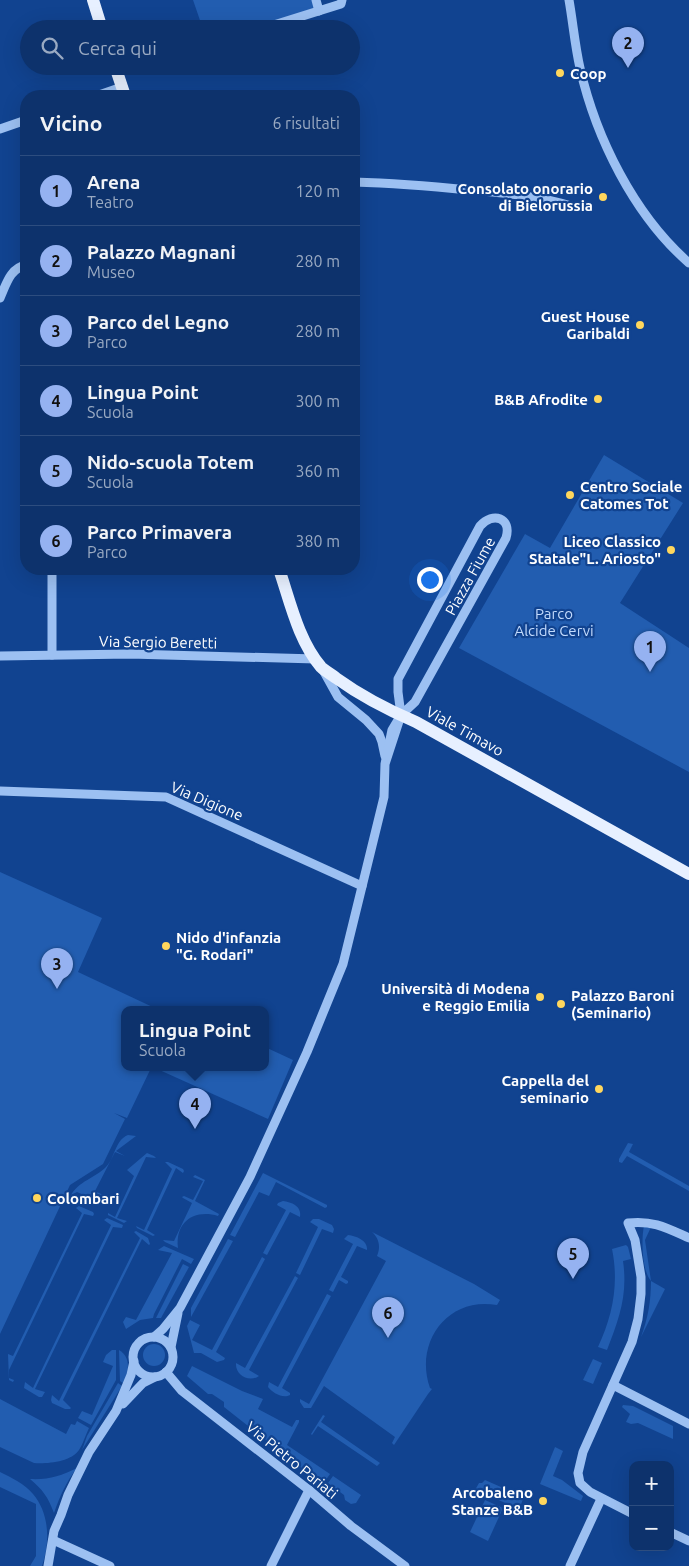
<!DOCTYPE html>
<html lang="it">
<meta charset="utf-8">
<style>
:root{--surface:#0d326c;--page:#163a72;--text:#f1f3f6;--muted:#9aaac2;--line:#2d4d7f;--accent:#95b2f1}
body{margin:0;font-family:Ubuntu,sans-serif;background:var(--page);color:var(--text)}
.controls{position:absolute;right:15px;bottom:15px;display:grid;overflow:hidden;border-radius:10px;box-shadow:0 5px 20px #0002}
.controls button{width:45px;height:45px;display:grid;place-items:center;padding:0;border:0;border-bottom:1px solid var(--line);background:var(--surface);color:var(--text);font:25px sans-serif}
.you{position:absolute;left:429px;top:579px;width:18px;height:18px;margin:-12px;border:4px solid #fff;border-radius:50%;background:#1a73e8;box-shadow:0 0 0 8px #1a73e833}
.badge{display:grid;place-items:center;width:32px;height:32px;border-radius:50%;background:var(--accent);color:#111;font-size:16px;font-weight:700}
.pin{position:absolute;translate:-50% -41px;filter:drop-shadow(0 1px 2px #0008)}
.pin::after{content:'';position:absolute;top:26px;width:18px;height:15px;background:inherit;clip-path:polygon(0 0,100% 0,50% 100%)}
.popup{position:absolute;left:121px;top:1006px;width:148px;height:65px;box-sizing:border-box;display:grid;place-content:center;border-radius:10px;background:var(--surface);filter:drop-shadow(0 1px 4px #0005);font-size:16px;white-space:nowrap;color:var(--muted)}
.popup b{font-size:19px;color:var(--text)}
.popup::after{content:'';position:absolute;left:50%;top:100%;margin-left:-10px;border:10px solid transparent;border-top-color:var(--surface)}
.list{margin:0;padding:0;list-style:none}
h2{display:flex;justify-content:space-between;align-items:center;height:65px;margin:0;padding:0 20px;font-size:21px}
h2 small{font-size:16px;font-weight:400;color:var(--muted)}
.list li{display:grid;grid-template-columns:32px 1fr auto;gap:15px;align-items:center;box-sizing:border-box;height:70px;padding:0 20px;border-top:1px solid var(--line)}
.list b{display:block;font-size:19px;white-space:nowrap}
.list p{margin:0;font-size:16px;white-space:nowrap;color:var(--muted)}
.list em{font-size:16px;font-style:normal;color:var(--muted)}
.icon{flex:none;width:28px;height:28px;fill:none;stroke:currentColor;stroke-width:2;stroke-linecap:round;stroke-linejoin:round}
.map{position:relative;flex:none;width:689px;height:1566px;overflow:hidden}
.search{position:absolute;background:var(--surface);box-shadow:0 5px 20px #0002;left:20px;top:20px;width:340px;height:55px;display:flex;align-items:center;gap:12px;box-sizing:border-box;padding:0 18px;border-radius:28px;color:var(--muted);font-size:19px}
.panel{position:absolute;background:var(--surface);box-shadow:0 5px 20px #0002;left:20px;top:90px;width:340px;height:485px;border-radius:20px}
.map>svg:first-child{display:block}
</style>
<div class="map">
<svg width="689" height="1566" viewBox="0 0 689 1566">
<rect width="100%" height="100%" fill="#114390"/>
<g fill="#225db0">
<path d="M193 0H316L319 11 261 29H203Z"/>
<path d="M604 455 683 503 620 603 689 648V772L459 648 525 534 550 548Z"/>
<path d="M0 872 102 918 78 972 159 1010H125V1068H151L127 1118 114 1113 125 1119 103 1164 70 1185 0 1334Z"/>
<path d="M265 1047 293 1060 268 1119 155 1068H265Z"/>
<path d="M128 1135 136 1136 116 1151 125 1156 115 1152 95 1191 103 1195 100 1199 95 1200 77 1192 71 1195C79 1181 95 1178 106 1167 115 1158 115 1140 128 1135Z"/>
<path d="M628 1143 633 1144 629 1152 689 1186V1191L627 1156 622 1163 619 1162V1159Z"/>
<path d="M147 1153 154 1156 156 1158 146 1157 117 1218 127 1221 124 1223 108 1215V1213L115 1217 134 1176 127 1170Z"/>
<path d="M165 1162H168L183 1169 184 1171 183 1173 176 1168 147 1230 155 1235 153 1236 137 1228 136 1226 144 1230 172 1169Z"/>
<path d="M263 1173 327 1205V1207L325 1208 276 1182 269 1196 259 1192 235 1237 230 1235Z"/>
<path d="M195 1175 205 1180 195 1201 219 1214 218 1216C194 1209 175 1222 178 1248L165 1242 163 1240 174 1241 192 1203 183 1198 182 1197 184 1196 193 1200 203 1181 193 1177Z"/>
<path d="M283 1201C291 1202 302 1206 300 1217L290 1212 267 1255 263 1253 286 1210 277 1205 278 1203Z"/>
<path d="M79 1206 93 1212 94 1214 93 1216 84 1214 9 1370V1378L14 1380 13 1382 9 1380 8 1354 13 1356 82 1213 76 1208Z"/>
<path d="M107 1218 123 1225 122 1228 113 1227 35 1389 45 1392 42 1397H39L24 1388 25 1382 33 1388 111 1225 104 1220Z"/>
<path d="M313 1219H319L332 1225 334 1229 333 1233 322 1229 300 1275 296 1273 318 1227 310 1222Z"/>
<path d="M644 1226 651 1227 645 1240 651 1281 665 1289 641 1337C648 1318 651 1301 651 1281 642 1271 641 1239 644 1226Z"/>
<path d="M136 1231 148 1238 150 1244 149 1245 142 1239 63 1400 71 1408 70 1409H65L52 1403 51 1400 52 1395 59 1401 140 1238 134 1232Z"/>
<path d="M372 1232 474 1284 500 1300 497 1305C447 1296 414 1343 430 1388L432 1389 428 1394 394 1445 392 1443 395 1437 324 1386 311 1408H304L300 1402V1399L309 1404 386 1261 377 1256C381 1247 379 1238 372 1232Z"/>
<path d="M348 1235C357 1236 368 1241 367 1250L357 1246 341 1277 348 1281V1283L346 1284 339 1280 333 1292 329 1290 353 1244 344 1239Z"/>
<path d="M228 1239 233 1241 191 1317V1308Z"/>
<path d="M626 1245 628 1247 631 1259 623 1261C628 1295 619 1319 607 1350L598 1347C613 1315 619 1283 612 1249Z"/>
<path d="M164 1246 194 1259 191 1264 182 1259 154 1314 153 1318 140 1320 126 1329 123 1322 126 1317 136 1320 172 1253 158 1250Z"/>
<path d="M262 1257 265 1259 216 1352 225 1358 224 1360 217 1362 201 1353H194L187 1326 190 1320 200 1325 192 1340 212 1350Z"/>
<path d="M183 1264 189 1267 161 1318H156Z"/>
<path d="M295 1276 298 1278 249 1370 259 1376C249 1383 235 1375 236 1363L245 1368Z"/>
<path d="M327 1294 331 1296 282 1388 290 1393V1395C283 1399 273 1393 268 1387L269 1382 278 1387Z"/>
<circle cx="154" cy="1355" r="11"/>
<path d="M112 1350H116V1380L91 1425 78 1418 82 1411 92 1415 113 1366 103 1362 106 1355Z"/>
<path d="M119 1350C132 1358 128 1372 124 1384L120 1381Z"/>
<path d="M593 1359 602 1363 593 1384 583 1380Z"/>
<path d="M192 1366 242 1391 263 1399 258 1409 292 1427 296 1420H299V1422L287 1445 330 1474 325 1481 318 1476 313 1477 224 1407V1402L212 1394H208L187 1376Z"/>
<path d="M118 1383 122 1386 82 1450 87 1436Z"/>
<path d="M0 1399 66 1434 71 1424 75 1425 77 1421 89 1428C86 1434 83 1444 79 1450 71 1462 47 1464 34 1463L0 1447Z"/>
<path d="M623 1405 633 1406 673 1426V1439L638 1423 631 1424 626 1422 630 1414 622 1407Z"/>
<path d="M323 1415 325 1416 321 1422 380 1463 377 1466 318 1426 312 1435 311 1434Z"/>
<path d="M555 1447 563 1451 553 1476 562 1480 583 1496 581 1501 540 1484Z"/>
<path d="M77 1468C66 1482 60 1496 54 1513 48 1497 43 1490 30 1479 48 1480 61 1476 77 1468Z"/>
<path d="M0 1472C12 1478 25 1484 33 1494 50 1514 50 1543 42 1566H30L36 1556V1504L0 1487Z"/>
<path d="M333 1476 361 1495 356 1503 351 1504 345 1500 344 1495 328 1483Z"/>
<path d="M485 1480 524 1497 519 1509 475 1490 479 1483H482Z"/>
<path d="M485 1500 503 1508 488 1541 470 1532Z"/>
</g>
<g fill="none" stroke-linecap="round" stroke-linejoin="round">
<g stroke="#9cc0f2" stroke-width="9">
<path d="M316 0 319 11"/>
<path d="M569 0C573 23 575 46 580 68 596 138 634 215 689 263"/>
<path d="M261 29 341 4 342 0"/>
<path d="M96 96 122 87"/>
<path d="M0 129 26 120"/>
<path d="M354 182C392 183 430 186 469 190 503 193 538 196 571 206"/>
<path d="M0 298C6 285 10 268 26 265"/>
<path d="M52 655V569"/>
<path d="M0 656 130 654 316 659"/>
<path d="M323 670 338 697 366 720 379 734 382 742 385 756"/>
<path d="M0 791 166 797 362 886"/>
<circle cx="153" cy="1357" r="20"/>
<path d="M154 1337 163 1329 180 1308 250 1177 307 1052 343 964 384 797 385 764 392 730 401 715 415 702 506 538C512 518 493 511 480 526L398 679V692L401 715 385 764"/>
<path d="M171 1347 178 1313"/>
<path d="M166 1372 182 1391 309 1490 351 1526 405 1566"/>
<path d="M613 1385 689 1424"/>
<path d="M123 1404 143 1383 155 1377"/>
<path d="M633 1514 590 1492 580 1483 578 1473 583 1452 632 1342 638 1319 641 1294V1277L635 1240 628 1223C653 1220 667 1228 689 1238"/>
<path d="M670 1532 689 1541"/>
<path d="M53 1540 110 1566"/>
<path d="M48 1566 54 1531 61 1515 68 1495 89 1452 116 1411 131 1375 134 1361"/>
<path d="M271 1566 309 1490"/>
<path d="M570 1566 601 1499"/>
</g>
<g stroke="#e7f0ff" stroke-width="12">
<path d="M93 0 102 29"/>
<path d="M115 66 125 96"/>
<path d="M279 569C290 601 298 640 321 667 325 671 331 674 336 678 361 696 388 710 416 722L689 874"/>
</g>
</g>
<g fill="#ffd75d" stroke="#114390" stroke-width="2">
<circle cx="560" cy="73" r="5"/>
<circle cx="603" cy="197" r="5"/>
<circle cx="640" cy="325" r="5"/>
<circle cx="598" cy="399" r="5"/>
<circle cx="570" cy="495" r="5"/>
<circle cx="671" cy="550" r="5"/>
<circle cx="166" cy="946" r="5"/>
<circle cx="540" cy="997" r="5"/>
<circle cx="561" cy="1004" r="5"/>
<circle cx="599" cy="1089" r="5"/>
<circle cx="37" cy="1198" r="5"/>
<circle cx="543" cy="1501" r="5"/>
</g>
<g text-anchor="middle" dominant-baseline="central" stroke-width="4.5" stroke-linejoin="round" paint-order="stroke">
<g font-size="15" font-weight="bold" fill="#fff" stroke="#114390" text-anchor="end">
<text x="570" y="73" text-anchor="start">Coop</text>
<text x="593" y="188">Consolato onorario<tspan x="593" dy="17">di Bielorussia</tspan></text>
<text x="630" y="316">Guest House<tspan x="630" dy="17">Garibaldi</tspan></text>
<text x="588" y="399">B&amp;B Afrodite</text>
<text x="580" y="486" text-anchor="start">Centro Sociale<tspan x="580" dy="17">Catomes Tot</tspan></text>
<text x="661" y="541">Liceo Classico<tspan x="661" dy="17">Statale"L. Ariosto"</tspan></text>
<text x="176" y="937" text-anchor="start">Nido d'infanzia<tspan x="176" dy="17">"G. Rodari"</tspan></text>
<text x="530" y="988">Università di Modena<tspan x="530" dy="17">e Reggio Emilia</tspan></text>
<text x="571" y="995" text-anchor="start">Palazzo Baroni<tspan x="571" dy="17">(Seminario)</tspan></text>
<text x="589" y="1080">Cappella del<tspan x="589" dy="17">seminario</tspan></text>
<text x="47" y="1198" text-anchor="start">Colombari</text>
<text x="533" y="1492">Arcobaleno<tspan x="533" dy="17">Stanze B&amp;B</tspan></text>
</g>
<g font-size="15" fill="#fff" stroke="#114390">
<text transform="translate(470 576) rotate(-61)">Piazza Fiume</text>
<text transform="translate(158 642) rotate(1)">Via Sergio Beretti</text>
<text transform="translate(465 731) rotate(29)">Viale Timavo</text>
<text transform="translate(207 801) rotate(23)">Via Digione</text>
<text transform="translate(292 1460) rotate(39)">Via Pietro Pariati</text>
</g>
<g font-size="15" fill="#c3dbfd" stroke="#114390">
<text x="554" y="613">Parco<tspan x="554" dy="17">Alcide Cervi</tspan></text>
</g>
</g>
</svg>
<div class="controls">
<button>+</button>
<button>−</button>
</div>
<div class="you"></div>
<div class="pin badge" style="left:650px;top:672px">1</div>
<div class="pin badge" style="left:628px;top:68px">2</div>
<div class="pin badge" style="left:57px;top:989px">3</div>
<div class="pin badge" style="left:195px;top:1129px">4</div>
<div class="popup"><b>Lingua Point</b>Scuola</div>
<div class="pin badge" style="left:573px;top:1279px">5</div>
<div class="pin badge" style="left:388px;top:1338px">6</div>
<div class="search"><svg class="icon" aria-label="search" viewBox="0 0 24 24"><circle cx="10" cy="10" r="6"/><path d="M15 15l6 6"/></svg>Cerca qui</div>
<section class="panel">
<h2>Vicino<small>6 risultati</small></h2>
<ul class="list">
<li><span class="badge">1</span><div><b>Arena</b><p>Teatro</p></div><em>120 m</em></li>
<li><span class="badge">2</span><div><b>Palazzo Magnani</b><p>Museo</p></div><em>280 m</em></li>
<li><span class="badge">3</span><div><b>Parco del Legno</b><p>Parco</p></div><em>280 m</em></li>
<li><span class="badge">4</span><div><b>Lingua Point</b><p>Scuola</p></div><em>300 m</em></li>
<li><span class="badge">5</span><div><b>Nido-scuola Totem</b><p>Scuola</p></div><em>360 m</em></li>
<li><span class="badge">6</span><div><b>Parco Primavera</b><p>Parco</p></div><em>380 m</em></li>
</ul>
</section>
</div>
